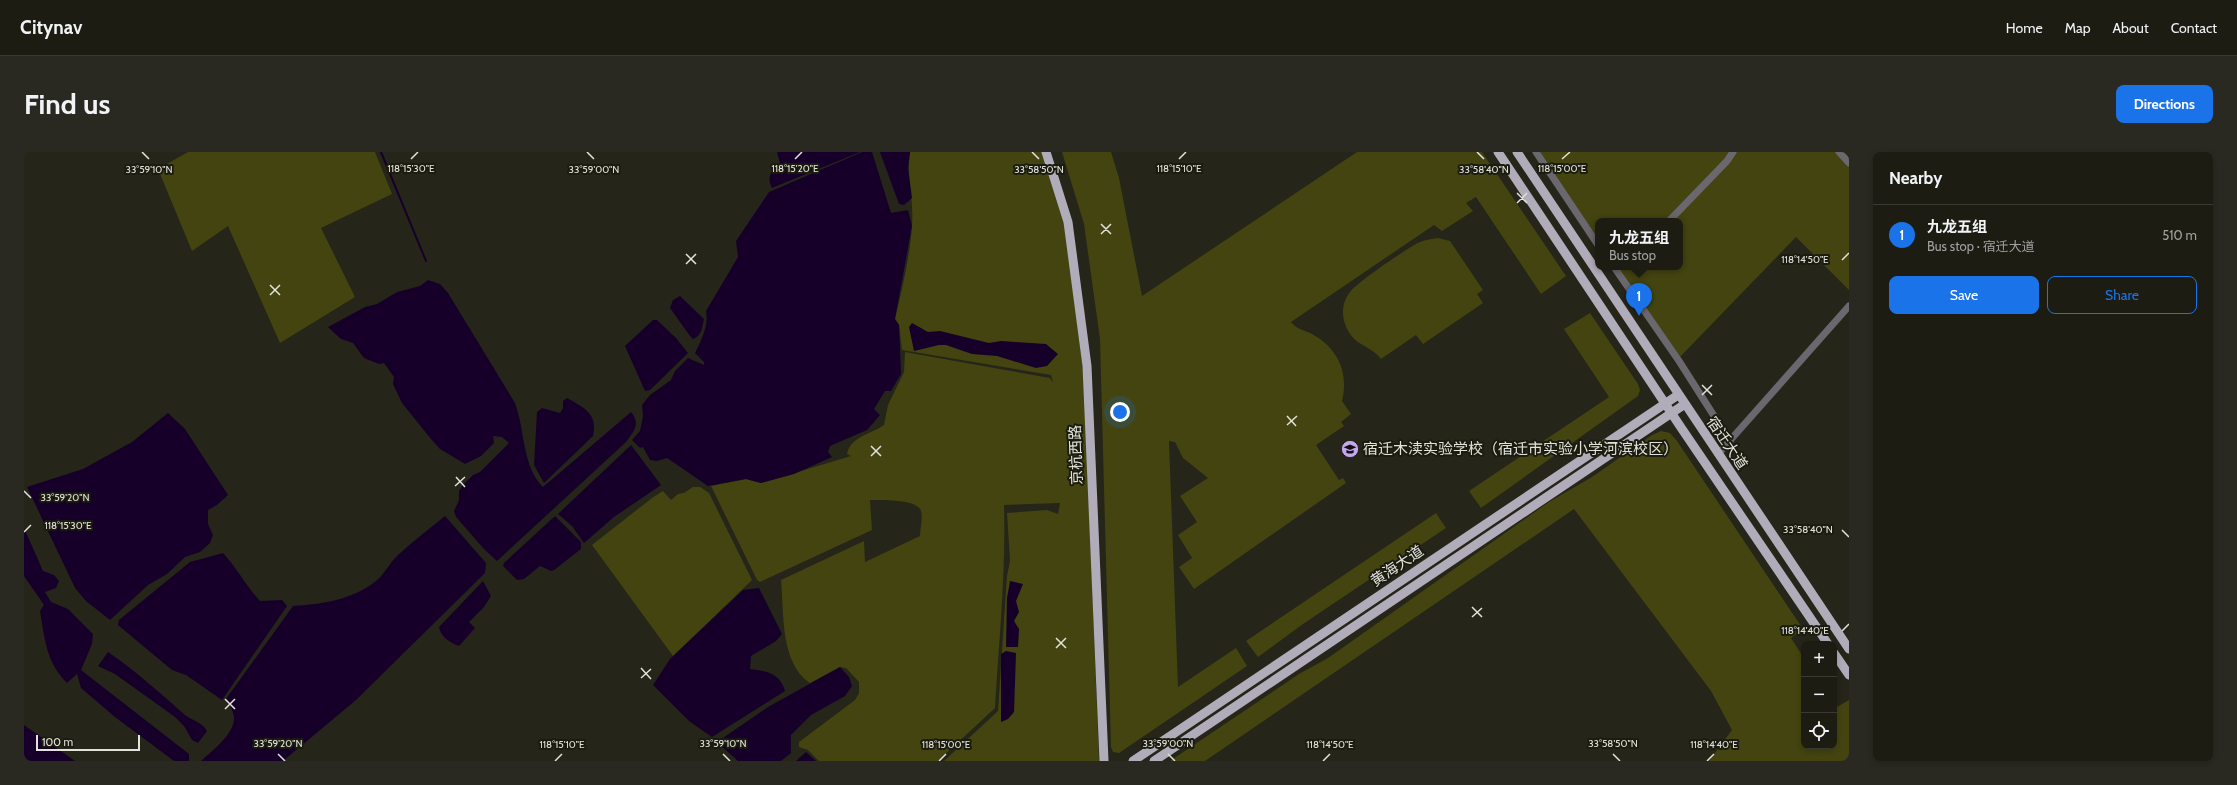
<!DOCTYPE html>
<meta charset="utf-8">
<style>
:root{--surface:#1c1c13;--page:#292921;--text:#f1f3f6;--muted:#a0a1a0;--line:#3a3a33;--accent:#1a73e8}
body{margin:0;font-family:Cabin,"Noto Sans SC",sans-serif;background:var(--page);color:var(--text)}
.controls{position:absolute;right:12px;bottom:12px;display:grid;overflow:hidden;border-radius:8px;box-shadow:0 2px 6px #0003}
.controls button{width:36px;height:36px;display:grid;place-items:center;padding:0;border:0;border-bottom:1px solid var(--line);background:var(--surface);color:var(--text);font:20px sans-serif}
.scale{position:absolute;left:12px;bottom:10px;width:104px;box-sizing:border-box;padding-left:4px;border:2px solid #e2e3db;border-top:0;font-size:11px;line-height:14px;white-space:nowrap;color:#e2e3db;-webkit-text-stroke:3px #1b1c0f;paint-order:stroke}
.you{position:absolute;left:1096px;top:260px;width:14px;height:14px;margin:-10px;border:3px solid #fff;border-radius:50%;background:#1a73e8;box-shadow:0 0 0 6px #1a73e833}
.badge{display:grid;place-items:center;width:26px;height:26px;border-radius:50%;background:var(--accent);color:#fff;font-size:13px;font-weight:700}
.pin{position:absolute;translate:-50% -33px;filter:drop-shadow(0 1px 2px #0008)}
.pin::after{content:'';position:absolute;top:21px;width:14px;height:12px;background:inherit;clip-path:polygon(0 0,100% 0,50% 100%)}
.popup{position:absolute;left:1571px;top:66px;width:88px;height:52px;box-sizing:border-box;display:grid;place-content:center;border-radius:8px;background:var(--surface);filter:drop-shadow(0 1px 3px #0005);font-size:13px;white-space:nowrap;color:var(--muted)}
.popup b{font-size:15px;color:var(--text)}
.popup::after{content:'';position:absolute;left:50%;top:100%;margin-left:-8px;border:8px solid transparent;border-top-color:var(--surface)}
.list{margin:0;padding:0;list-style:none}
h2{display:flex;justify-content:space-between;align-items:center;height:52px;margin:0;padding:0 16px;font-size:17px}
h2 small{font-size:13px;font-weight:400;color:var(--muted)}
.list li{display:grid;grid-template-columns:26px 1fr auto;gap:12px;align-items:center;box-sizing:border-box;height:60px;padding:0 16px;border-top:1px solid var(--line)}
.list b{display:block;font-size:15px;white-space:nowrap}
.list p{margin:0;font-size:13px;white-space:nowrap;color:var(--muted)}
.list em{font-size:13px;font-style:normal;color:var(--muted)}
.actions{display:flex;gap:8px;padding:12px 16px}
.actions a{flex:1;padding:9px 0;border:1px solid var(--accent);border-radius:8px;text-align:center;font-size:14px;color:var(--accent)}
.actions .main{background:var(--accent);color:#fff}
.icon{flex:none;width:22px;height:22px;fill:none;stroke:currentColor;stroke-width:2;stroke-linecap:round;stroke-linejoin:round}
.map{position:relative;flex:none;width:1825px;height:609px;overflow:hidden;border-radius:8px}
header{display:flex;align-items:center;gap:24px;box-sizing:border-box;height:56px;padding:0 20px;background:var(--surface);border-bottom:1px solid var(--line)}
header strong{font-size:19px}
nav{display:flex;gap:22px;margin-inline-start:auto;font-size:14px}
.intro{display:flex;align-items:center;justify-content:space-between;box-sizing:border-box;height:96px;padding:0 24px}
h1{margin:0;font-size:28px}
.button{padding:10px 18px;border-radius:8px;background:var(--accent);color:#fff;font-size:14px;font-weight:700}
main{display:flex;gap:24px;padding:0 24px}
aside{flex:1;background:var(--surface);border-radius:8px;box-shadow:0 2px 6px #0003}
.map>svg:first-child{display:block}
</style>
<header>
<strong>Citynav</strong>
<nav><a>Home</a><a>Map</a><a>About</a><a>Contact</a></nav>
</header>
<div class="intro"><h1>Find us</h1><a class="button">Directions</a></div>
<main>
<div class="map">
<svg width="1825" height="609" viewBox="0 0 1825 609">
<rect width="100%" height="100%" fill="#252519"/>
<g fill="#434410">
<path d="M164 0H351L368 42 297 76 331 145 256 191 204 74 168 99 134 17Z"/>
<path d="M886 0H1019L1041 74 1060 226 1075 609H920L974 559 983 424 986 409 983 361 1023 358 1034 362 1036 351 980 353C982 421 975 488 971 556L914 609H795L784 598 775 595V590L831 548 835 541V530L822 516 816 515 786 531C756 511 760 461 757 428L840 389 841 410 896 384C896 377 899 366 897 359 894 347 857 348 846 348L848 378 736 430 733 428 687 334 722 327 737 331 827 304 823 302C826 285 847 282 860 273L864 253 880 220 881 200 1026 226 1029 231 1027 223 878 198 875 173 871 167C878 137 886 105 888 73 890 48 882 24 886 0Z"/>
<path d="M1038 0H1087L1095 26 1118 144 1333 0H1458L1542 124 1517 142 1452 45 1442 51 1449 59 1418 79 1410 73 1267 170C1272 177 1280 178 1288 182 1314 196 1325 221 1318 249L1327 262 1317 270 1320 274 1292 293 1315 328 1319 326 1322 331 1170 437 1155 415 1168 406 1154 383 1173 370 1156 344 1184 326 1159 306 1151 290 1145 289 1154 535 1212 496 1223 514 1095 601 1089 600 1087 595 1076 187 1060 72Z"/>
<path d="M1513 0H1825V138L1772 85 1656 205 1594 115H1656V69H1574V87Z"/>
<path d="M1414 86 1426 89 1459 138 1453 142 1459 151 1399 192 1392 183 1357 207C1345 191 1330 196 1321 172 1317 160 1319 149 1326 140 1332 131 1382 97 1394 91 1400 88 1407 87 1414 86Z"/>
<path d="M1566 161 1614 232 1616 238 1614 244 1457 356 1445 339 1585 245 1540 177Z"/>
<path d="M1637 279 1646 281 1653 289 1779 477 1767 486 1780 506V594H1810V551L1813 555 1825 548V609H1685L1708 578 1687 539 1550 357 1181 609H1146L1275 522 1304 506 1525 350 1568 325 1628 283Z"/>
<path d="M669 335H676L685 341 728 428 649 504 568 393 628 346 639 339 647 348 654 342 660 341Z"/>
<path d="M1412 361 1422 376 1279 472 1234 505 1222 489Z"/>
</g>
<g fill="#16002a">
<path d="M753 0H836L748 36C742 24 748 19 756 11Z"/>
<path d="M838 0H848L867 61 884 58 888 74 871 167 875 173 877 222 867 239H861L850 257 856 263 843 278 806 294 804 300 808 305 770 322 737 331 722 327 684 334 643 306 633 309 626 308 619 295 616 296 608 288 616 279 619 264 618 253 626 243 647 228 651 219 664 206 680 213V210L671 201C677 189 685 173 682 159L714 105 712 89 745 40Z"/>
<path d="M856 0H886L884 16 888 46 880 53 875 52Z"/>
<path d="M404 128 416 132 424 141 491 251C501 278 498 314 519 335L607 260C617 272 610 279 602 290L473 409 460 397 432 365 430 359 435 348V339L438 334 449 323 456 320 485 291 478 285 469 284 470 291 457 304 441 312 416 297 407 287 378 251 369 232 370 225 360 211 355 212 340 206 329 191 317 187 304 175 341 155 353 152 373 140 396 134Z"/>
<path d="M656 144 680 167C678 175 678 184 669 187L666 184 646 156 649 148Z"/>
<path d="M629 168H633L652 186 664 201 626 238 621 239 601 194Z"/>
<path d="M888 171 904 180 916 179 965 191 977 189 1022 192 1034 202 1023 214 1012 216 973 204 948 202 922 193H915L890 199 885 175Z"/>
<path d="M543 246C560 256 574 261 569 284L520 331 510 313 513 260 518 256 536 261 539 256V249Z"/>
<path d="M144 261 161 277 204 343 193 353 184 358V372L189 383 186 391 176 400 161 405 143 422 124 433 86 468 62 449 51 436 3 335 59 317 108 290Z"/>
<path d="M607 293 637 333 590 365 560 391 548 374 534 362Z"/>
<path d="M421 364 462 411 461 421 332 548 259 609H177C188 599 211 582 210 565 209 558 205 552 202 547L269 454C298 452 328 448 352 429 361 422 365 411 374 403 388 390 405 377 421 364Z"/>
<path d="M531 364 557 390V397L530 418 527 419 516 414 500 427 493 428 479 414 480 411Z"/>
<path d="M0 376 19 419 30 423 35 429 32 436 21 440 27 450 44 457 69 482 68 492 57 518 165 602V609H150L91 565 57 536 53 522 43 531C22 510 21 488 16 459L20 453 0 424Z"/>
<path d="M199 401C213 416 222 434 236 449L258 448 263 454 198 548 162 523 148 518 94 473 95 468 166 410Z"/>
<path d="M459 429 467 444 460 455 445 470 451 476 435 494C426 491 416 484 415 475Z"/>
<path d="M986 429 999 432 992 449 995 460 990 469 995 477 994 495H982L983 446Z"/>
<path d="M735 436 758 482 752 489 727 504 726 517C742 519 756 521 761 539L688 585 665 569 629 533 646 507 719 438Z"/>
<path d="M982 499 992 501 990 560 984 567 977 570V502Z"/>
<path d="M84 500C112 519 136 541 161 563 169 569 178 570 183 579L174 591 168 588 160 574 151 565 91 522 74 514Z"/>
<path d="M816 515 825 525 828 534 821 544 787 563 767 583V601L757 609H714L693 590 744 555Z"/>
<path d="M0 573 51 609H0Z"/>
<path d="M782 600 792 609H772Z"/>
</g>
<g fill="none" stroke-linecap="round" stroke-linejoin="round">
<path stroke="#16002a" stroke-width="2" d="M357 0 402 109"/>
<g stroke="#6a686e" stroke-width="7">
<path d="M1512 0 1574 93"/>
<path d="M1815 0 1825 11"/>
<path d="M1645 69 1703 9 1709 0"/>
<path d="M1590 115 1655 209 1706 289"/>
<path d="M1694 302 1825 154"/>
</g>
<g stroke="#b1acb9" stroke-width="9">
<path d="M1022 0 1044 70 1063 214 1080 609"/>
<path d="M1474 0 1658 277 1804 492"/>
<path d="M1493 0 1825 497"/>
<path d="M1810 501 1825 523"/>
<path d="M1109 609 1654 243"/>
<path d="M1130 609 1661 252"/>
</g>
</g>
<path fill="none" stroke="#e2e3db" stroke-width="1.5" d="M118 0 125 7M563 0 570 7M1008 0 1015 7M1453 0 1460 7M387 7 394 0M771 7 778 0M1155 7 1162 0M1538 7 1546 0M1493 41 1503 51M1493 51 1503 41M1077 72 1087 82M1077 82 1087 72M662 102 672 112M1818 108 1825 101M662 112 672 102M246 133 256 143M246 143 256 133M1678 233 1688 243M1678 243 1688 233M1263 264 1272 274M1263 273 1273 264M847 294 857 304M847 304 857 294M432 325 441 335M431 334 441 325M0 339 7 346M1818 378 1825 385M0 380 7 373M1448 455 1458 465M1448 465 1458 456M1818 479 1825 472M1032 486 1042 496M1032 496 1042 486M617 516 627 527M617 526 627 517M201 547 211 557M201 557 211 547M254 602 261 609M699 602 706 609M1144 602 1151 609M1589 602 1596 609M531 609 538 602M915 609 922 602M1299 609 1306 602M1683 609 1690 602"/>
<defs>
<symbol id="school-disc" viewBox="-11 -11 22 22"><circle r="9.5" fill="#c7a6f0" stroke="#1b1c0f"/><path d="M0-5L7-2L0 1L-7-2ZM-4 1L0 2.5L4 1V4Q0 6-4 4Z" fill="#111"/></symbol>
</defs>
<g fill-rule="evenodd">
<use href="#school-disc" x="1316" y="287" width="20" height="20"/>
</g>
<g text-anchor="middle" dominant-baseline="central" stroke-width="4" stroke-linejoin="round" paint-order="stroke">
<g font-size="15" fill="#e2e3db" stroke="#1b1c0f">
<text transform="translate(1703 291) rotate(56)">宿迁大道</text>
<text transform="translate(1052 303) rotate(-92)">京杭西路</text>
<text transform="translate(1373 414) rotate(-34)">黄海大道</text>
</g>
<g font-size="15" fill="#e2e3db" stroke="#1b1c0f" text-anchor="start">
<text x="1339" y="297">宿迁木渎实验学校（宿迁市实验小学河滨校区）</text>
</g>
</g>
<g font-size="10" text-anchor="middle" fill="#e2e3db" stroke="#1b1c0f" stroke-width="4" stroke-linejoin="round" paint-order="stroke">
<text x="387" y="20">118°15'30"E</text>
<text x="771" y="20">118°15'20"E</text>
<text x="1155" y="20">118°15'10"E</text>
<text x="1538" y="20">118°15'00"E</text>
<text x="125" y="21">33°59'10"N</text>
<text x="570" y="21">33°59'00"N</text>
<text x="1015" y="21">33°58'50"N</text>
<text x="1460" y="21">33°58'40"N</text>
<text x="1781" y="111">118°14'50"E</text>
<text x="41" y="349">33°59'20"N</text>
<text x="44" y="377">118°15'30"E</text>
<text x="1784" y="381">33°58'40"N</text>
<text x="1781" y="482">118°14'40"E</text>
<text x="254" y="595">33°59'20"N</text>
<text x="699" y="595">33°59'10"N</text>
<text x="1144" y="595">33°59'00"N</text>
<text x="1589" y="595">33°58'50"N</text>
<text x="538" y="596">118°15'10"E</text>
<text x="922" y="596">118°15'00"E</text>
<text x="1306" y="596">118°14'50"E</text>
<text x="1690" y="596">118°14'40"E</text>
</g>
</svg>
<div class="controls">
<button>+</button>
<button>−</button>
<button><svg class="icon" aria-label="locate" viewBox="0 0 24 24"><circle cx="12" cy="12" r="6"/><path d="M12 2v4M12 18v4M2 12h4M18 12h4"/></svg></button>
</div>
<div class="scale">100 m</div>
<div class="you"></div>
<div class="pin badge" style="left:1615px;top:164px">1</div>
<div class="popup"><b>九龙五组</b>Bus stop</div>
</div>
<aside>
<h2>Nearby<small></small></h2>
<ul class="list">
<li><span class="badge">1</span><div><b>九龙五组</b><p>Bus stop · 宿迁大道</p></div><em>510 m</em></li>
</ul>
<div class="actions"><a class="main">Save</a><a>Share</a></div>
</aside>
</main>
